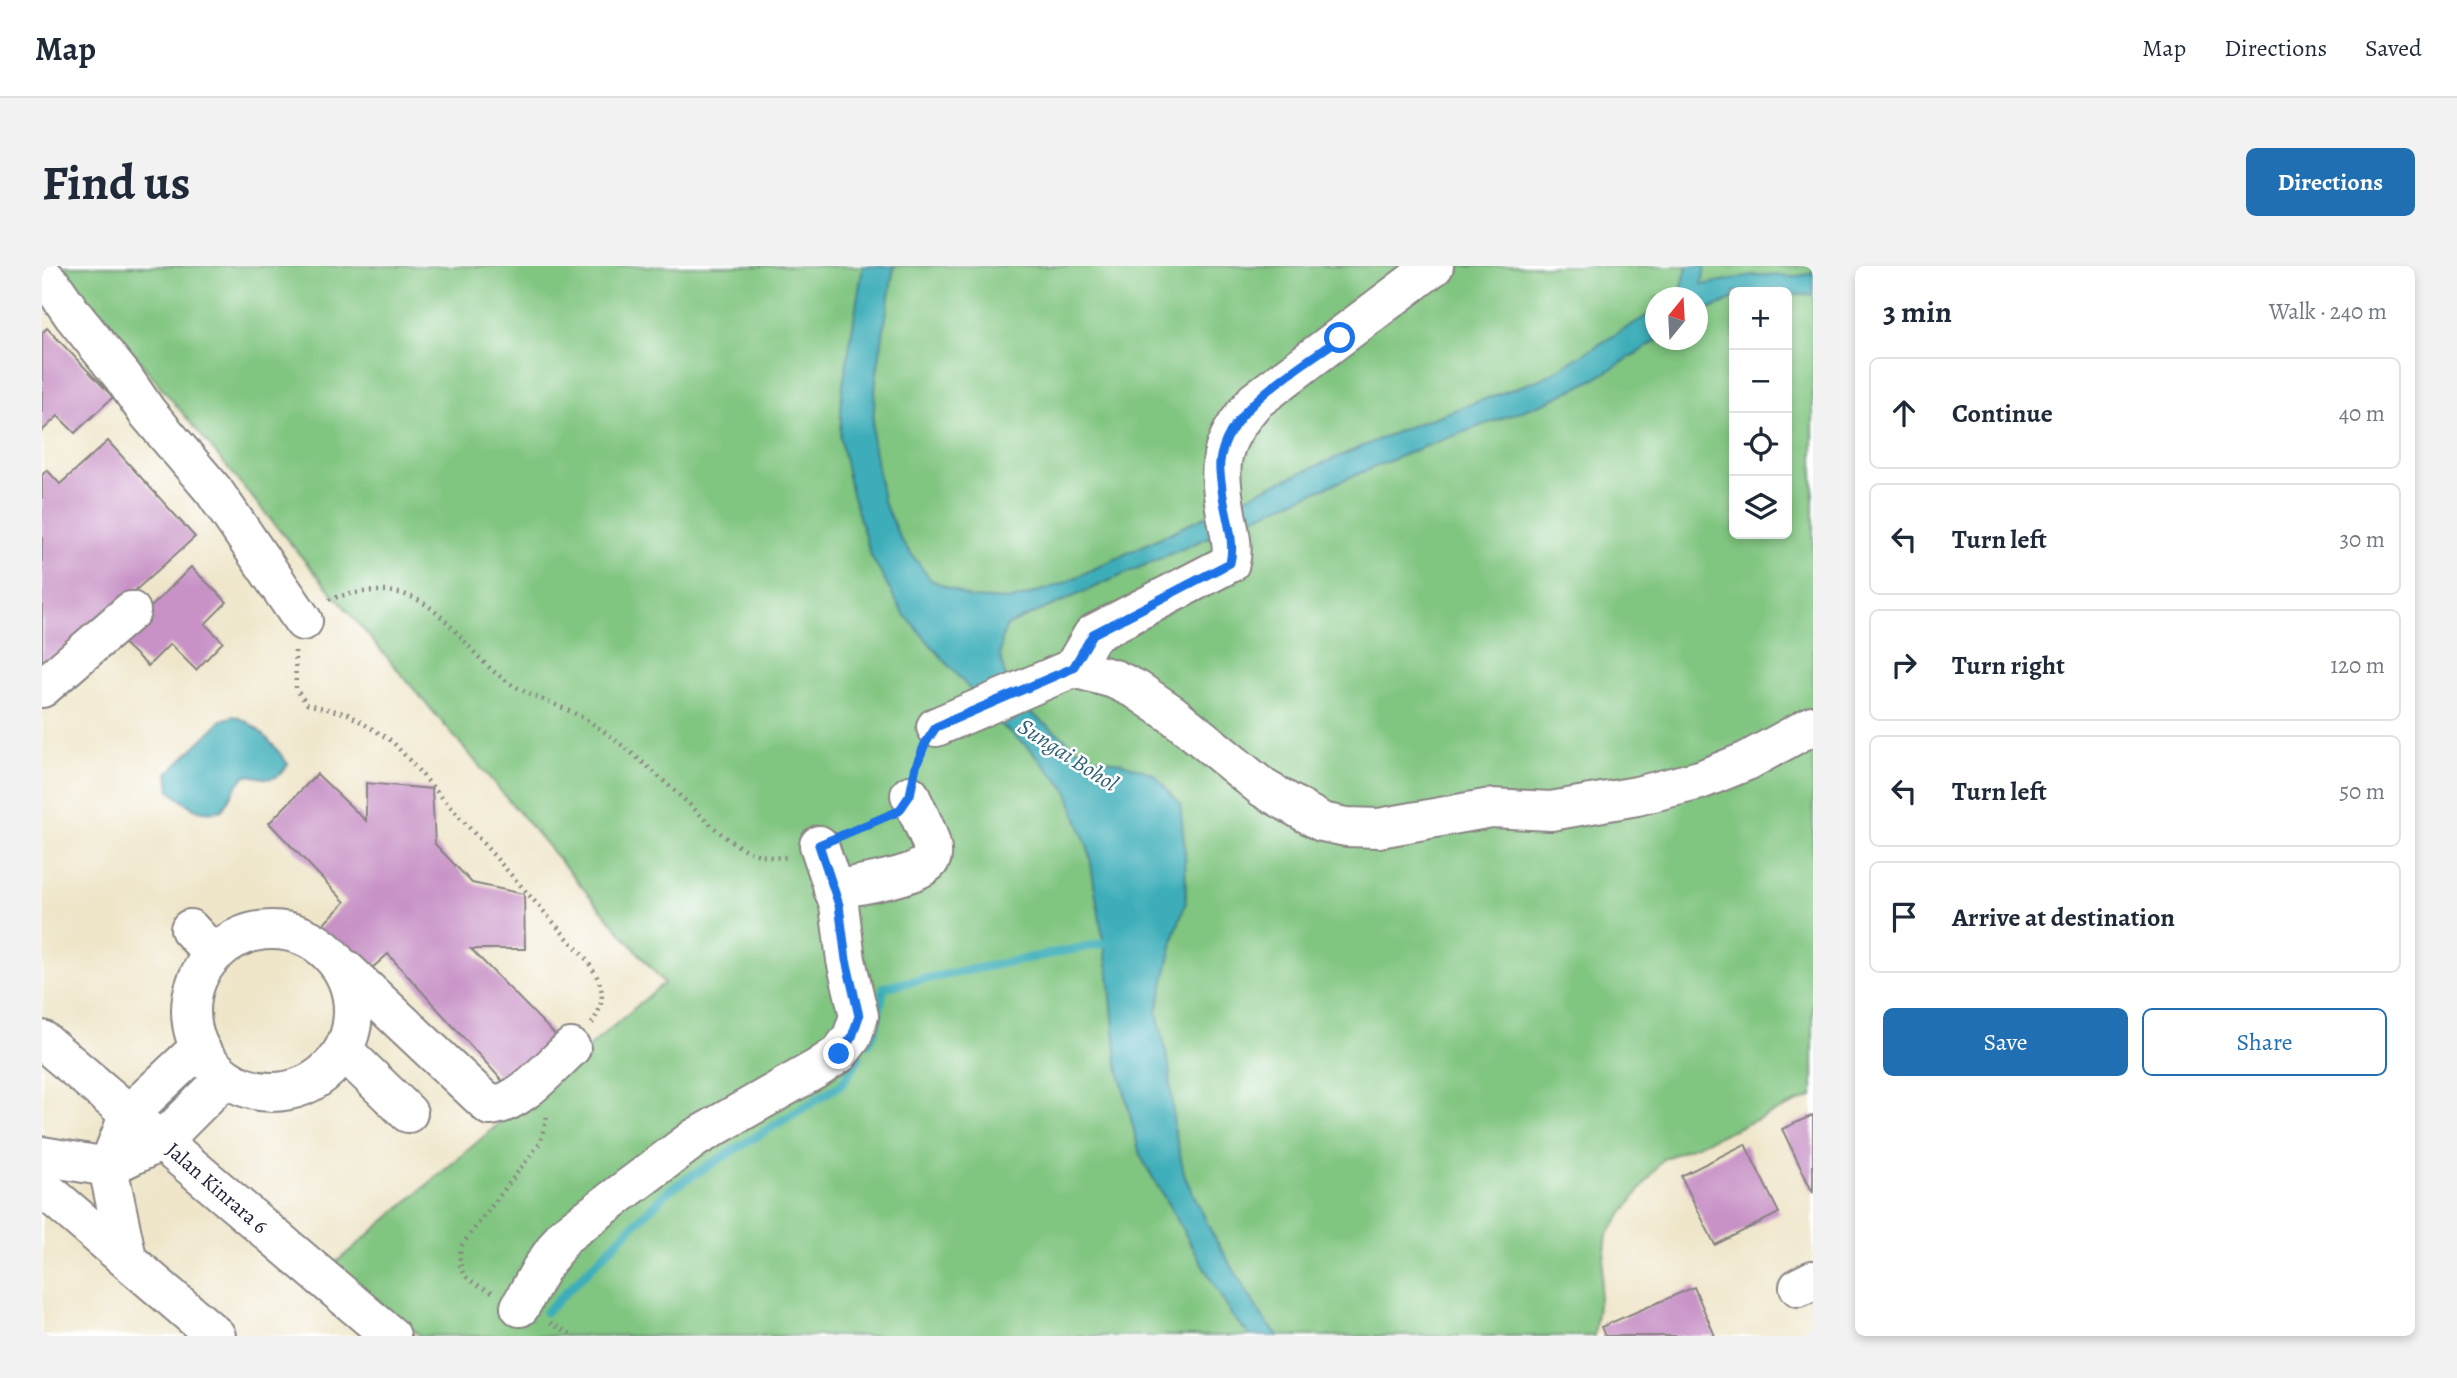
<!DOCTYPE html>
<meta charset="utf-8">
<style>
:root{--surface:#fff;--page:#f2f2f3;--text:#1f2937;--muted:#747a83;--line:#e0e1e3;--accent:#1f6fb2}
body{margin:0;font-family:Alegreya,serif;background:var(--page);color:var(--text)}
.controls{position:absolute;right:21px;top:21px;display:grid;overflow:hidden;border-radius:10px;box-shadow:0 4px 10px #0003}
.controls button{width:63px;height:63px;display:grid;place-items:center;padding:0;border:0;border-bottom:2px solid var(--line);background:var(--surface);color:var(--text);font:35px sans-serif}
.compass{position:absolute;left:1603px;top:21px;width:63px;height:63px;border-radius:50%;background:var(--surface);box-shadow:0 4px 10px #0003;rotate:18deg}
.stop{position:absolute;width:21px;height:21px;margin:-16px;border:5px solid #1a73e8;border-radius:50%;background:#fff}
.stop.end{background:#1a73e8;border-color:#fff;box-shadow:0 2px 7px #0008}
.list{margin:0;padding:0;list-style:none}
h2{display:flex;justify-content:space-between;align-items:center;height:91px;margin:0;padding:0 28px;font-size:30px}
h2 small{font-size:23px;font-weight:400;color:var(--muted)}
.list li{display:grid;grid-template-columns:46px 1fr auto;gap:21px;align-items:center;box-sizing:border-box;height:112px;margin:0 14px 14px;padding:0 14px;border:2px solid var(--line);border-radius:10px}
.list b{display:block;font-size:26px;white-space:nowrap}
.list em{font-size:23px;font-style:normal;color:var(--muted)}
.actions{display:flex;gap:14px;padding:21px 28px}
.actions a{flex:1;padding:16px 0;border:2px solid var(--accent);border-radius:10px;text-align:center;font-size:24px;color:var(--accent)}
.actions .main{background:var(--accent);color:#fff}
.icon{flex:none;width:38px;height:38px;fill:none;stroke:currentColor;stroke-width:2;stroke-linecap:round;stroke-linejoin:round}
.map{position:relative;flex:none;width:1771px;height:1070px;overflow:hidden;border-radius:10px}
header{display:flex;align-items:center;gap:42px;box-sizing:border-box;height:98px;padding:0 35px;background:var(--surface);border-bottom:2px solid var(--line)}
header strong{font-size:33px}
nav{display:flex;gap:38px;margin-inline-start:auto;font-size:24px}
.intro{display:flex;align-items:center;justify-content:space-between;box-sizing:border-box;height:168px;padding:0 42px}
h1{margin:0;font-size:49px}
.button{padding:18px 32px;border-radius:10px;background:var(--accent);color:#fff;font-size:24px;font-weight:700}
main{display:flex;gap:42px;padding:0 42px}
aside{flex:1;background:var(--surface);border-radius:10px;box-shadow:0 4px 10px #0003}
.map>svg:first-child{display:block}
</style>
<header>
<strong>Map</strong>
<nav><a>Map</a><a>Directions</a><a>Saved</a></nav>
</header>
<div class="intro"><h1>Find us</h1><a class="button">Directions</a></div>
<main>
<div class="map">
<svg width="1771" height="1070" viewBox="0 0 1771 1070">
<rect width="100%" height="100%" fill="#fff"/>
<filter id="ink" filterUnits="userSpaceOnUse"><feTurbulence type="fractalNoise" baseFrequency=".0143" numOctaves="2"/><feDisplacementMap in="SourceGraphic" scale="14" xChannelSelector="R" yChannelSelector="G"/><feConvolveMatrix kernelMatrix="1 2 1 2 8 2 1 2 1" color-interpolation-filters="sRGB"/></filter>
<filter id="wash" filterUnits="userSpaceOnUse"><feTurbulence type="fractalNoise" baseFrequency=".00686" numOctaves="4" result="noise"/><feDisplacementMap in="SourceGraphic" scale="28" xChannelSelector="R" yChannelSelector="G"/><feGaussianBlur stdDeviation="1.57" result="paint"/><feColorMatrix in="noise" values="0 0 0 0 0 0 0 0 0 0 0 0 0 0 0 0 0 1.4 0 .05"/><feComposite in="paint" operator="in"/></filter>
<g filter="url(#wash)">
<rect width="100%" height="100%" fill="#efe6ca"/>
<path fill="#80c580" stroke="#51745e" stroke-width="2" fill-rule="evenodd" d="M0 0H1771V830L1621 893 1565 969 1552 1070H378L291 999 622 717 258 289 38 23 0 24ZM1692 26H1745V268H1692ZM1614 32H1656V74H1614Z"/>
<g fill="#3eaeb9" stroke="#30687a" stroke-width="2">
<path d="M821 0H852L834 113 830 171 841 235 859 274 889 314 929 332 970 334 1020 318 1223 222 1366 161 1501 112 1613 45 1614 74H1616L1553 113 1507 135 1381 181 1229 244 966 359 960 371 958 389 963 409 988 446 1047 491 1078 496 1112 508 1138 538 1143 584 1144 636 1133 667 1115 746 1127 799 1132 862 1143 911 1171 969 1222 1054 1237 1070H1208L1190 1050 1098 889 1075 796 1067 709 1047 586 1025 524 987 482 958 458 861 347 829 290 809 224 798 172 800 125Z"/>
<path d="M1645 0H1663L1660 19 1711 9 1757 10 1771 7V29L1745 28V26H1692V32L1656 49V32L1636 31 1638 30Z"/>
<path d="M192 450C215 457 232 479 246 498 233 520 224 511 204 509 192 519 189 532 180 544 156 550 146 539 128 525L126 507 180 454Z"/>
</g>
<g fill="none" stroke-linecap="round" stroke-linejoin="round">
<g stroke="#3eaeb9" stroke-width="9">
<path d="M826 777 833 764 842 721 1073 675"/>
<path d="M504 1046 627 924 800 818 817 791"/>
</g>
</g>
<g id="blocks">
<g fill="#c892c6">
<path d="M5 62 71 131 33 167 16 150 0 165V67Z"/>
<path d="M66 175 153 271 0 408V209L5 204 18 218Z"/>
<path d="M149 301 185 336 163 358 181 376 154 404 128 378 106 400 77 373Z"/>
<path d="M275 508 324 555V517L390 523 393 578 430 617 482 628 483 683H429L522 778 464 819 346 688 321 710 276 664 303 636 227 557Z"/>
<path d="M1771 849V927L1740 863Z"/>
<path d="M1703 878 1737 947 1673 979 1639 910Z"/>
<path d="M1652 1021 1673 1070H1563L1559 1061Z"/>
</g>
</g>
</g>
<g filter="url(#ink)">
<use href="#blocks" fill-opacity="0" stroke="#888482" stroke-width="2"/>
<g fill="none" stroke-linecap="round" stroke-linejoin="round">
<defs>
<g id="minor">
<path d="M0 9 11 20 31 49 81 111 105 146 172 225 261 355"/>
<path d="M1031 402 1072 413 1095 424 1130 448 1221 522 1280 556 1304 561 1337 562 1449 542 1509 545 1595 530 1658 514 1705 495 1771 459"/>
<path d="M0 422 89 345"/>
<path d="M894 461 1031 402 1051 368 1188 297C1192 282 1188 268 1185 253 1175 197 1175 180 1213 135L1392 0"/>
<path d="M791 624C811 619 886 611 890 590 893 577 873 542 868 529"/>
<path d="M148 663 171 688"/>
<circle cx="230" cy="745" r="81"/>
<path d="M303 703 448 840C477 838 507 802 529 782"/>
<path d="M302 785 366 847"/>
<path d="M0 890 66 901 120 875 183 812"/>
<path d="M85 992 66 901 87 848 157 782"/>
<path d="M1757 1021 1771 1014"/>
<path d="M478 1041 499 1003 522 970 653 872 776 802 797 788 810 771 817 750 804 694 797 639 777 579"/>
</g>
<g id="major">
<path d="M0 774 349 1070"/>
<path d="M0 921 174 1070"/>
</g>
</defs>
<use href="#minor" stroke="#888482" stroke-width="42"/>
<use href="#major" stroke="#888482" stroke-width="42"/>
<g stroke="#888482" stroke-width="4.5" stroke-dasharray="2 5" stroke-linecap="butt">
<path d="M287 334C302 328 317 326 333 325 397 322 416 380 460 412 487 432 523 439 551 458 581 478 610 504 637 529 672 559 696 596 748 591"/>
<path d="M253 385 254 423 265 438 306 448 350 475 544 693C562 719 566 732 549 759"/>
<path d="M808 566 842 552"/>
<path d="M450 1026C425 1013 414 1011 419 980L498 877 506 847"/>
<path d="M508 1057 533 1070"/>
</g>
<use href="#minor" stroke="#fff" stroke-width="38"/>
<use href="#major" stroke="#fff" stroke-width="38"/>
</g>
</g>
<g fill="none" stroke-linecap="round" stroke-linejoin="round" filter="url(#ink)">
<path stroke="#1a73e8" stroke-width="9" d="M797 788 810 771 817 750 804 694 797 639 777 579 857 545 868 529 874 500 883 478 894 461 1031 402 1051 368 1188 297C1194 273 1182 247 1180 223 1179 214 1177 204 1178 196 1184 142 1258 101 1298 72"/>
</g>
<g text-anchor="middle" dominant-baseline="central" stroke-width="5" stroke-linejoin="round" paint-order="stroke">
<g font-size="21" fill="#22223b" stroke="#fff">
<text transform="translate(175 922) rotate(41)">Jalan Kinrara 6</text>
</g>
<g font-size="23" font-style="italic" fill="#2f6174" stroke="#fff">
<text transform="translate(1026 489) rotate(33)">Sungai Bohol</text>
</g>
</g>
</svg>
<div class="controls">
<button>+</button>
<button>−</button>
<button><svg class="icon" aria-label="locate" viewBox="0 0 24 24"><circle cx="12" cy="12" r="6"/><path d="M12 2v4M12 18v4M2 12h4M18 12h4"/></svg></button>
<button><svg class="icon" aria-label="layers" viewBox="0 0 24 24"><path d="M12 4l9 5-9 5-9-5zM3 14l9 5 9-5"/></svg></button>
</div>
<svg class="compass" viewBox="-18 -18 36 36"><path d="M0-13l5 13h-10z" fill="#e53935"/><path d="M0 13l5-13h-10z" fill="#747a83"/></svg>
<div class="stop" style="left:1298px;top:72px"></div>
<div class="stop end" style="left:797px;top:788px"></div>
</div>
<aside>
<h2>3 min<small>Walk · 240 m</small></h2>
<ul class="list">
<li><svg class="icon" aria-label="ahead" viewBox="0 0 24 24"><path d="M12 20V5M6 11l6-6 6 6"/></svg><div><b>Continue</b></div><em>40 m</em></li>
<li><svg class="icon" aria-label="left" viewBox="0 0 24 24"><path d="M17 20v-9H6M10 6l-5 5 5 5"/></svg><div><b>Turn left</b></div><em>30 m</em></li>
<li><svg class="icon" aria-label="right" viewBox="0 0 24 24"><path d="M7 20v-9h11M14 6l5 5-5 5"/></svg><div><b>Turn right</b></div><em>120 m</em></li>
<li><svg class="icon" aria-label="left" viewBox="0 0 24 24"><path d="M17 20v-9H6M10 6l-5 5 5 5"/></svg><div><b>Turn left</b></div><em>50 m</em></li>
<li><svg class="icon" aria-label="arrive" viewBox="0 0 24 24"><path d="M6 21V4h12l-3 4 3 4H6"/></svg><div><b>Arrive at destination</b></div></li>
</ul>
<div class="actions"><a class="main">Save</a><a>Share</a></div>
</aside>
</main>
